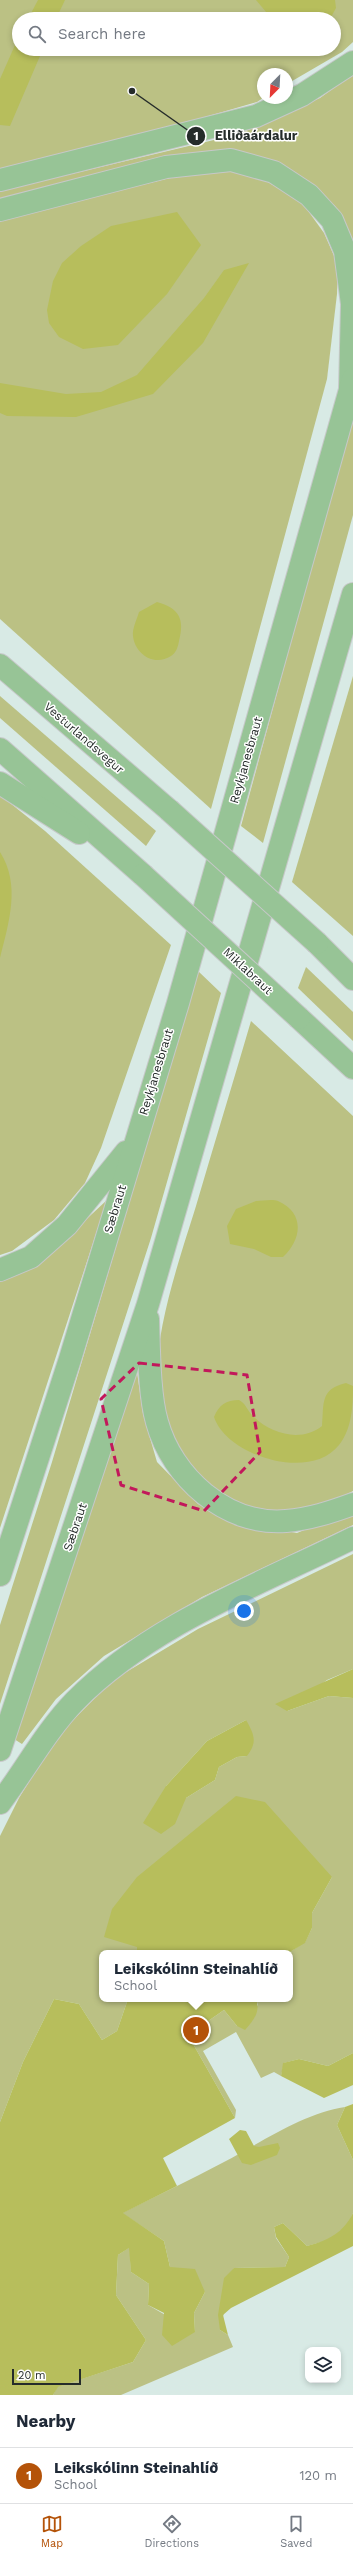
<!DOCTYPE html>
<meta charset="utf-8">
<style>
:root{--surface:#fff;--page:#f6f6f7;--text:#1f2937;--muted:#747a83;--line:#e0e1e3;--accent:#b45309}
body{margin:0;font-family:"Work Sans",sans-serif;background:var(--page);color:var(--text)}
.controls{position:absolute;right:12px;bottom:12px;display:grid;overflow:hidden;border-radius:8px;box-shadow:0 2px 6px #0003}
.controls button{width:36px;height:36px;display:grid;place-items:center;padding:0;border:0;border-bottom:1px solid var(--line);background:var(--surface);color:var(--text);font:20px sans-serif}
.compass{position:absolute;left:257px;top:68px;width:36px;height:36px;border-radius:50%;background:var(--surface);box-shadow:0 2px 6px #0003;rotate:204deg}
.scale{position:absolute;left:12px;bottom:10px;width:69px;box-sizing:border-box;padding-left:4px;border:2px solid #252c2a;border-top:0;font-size:11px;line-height:14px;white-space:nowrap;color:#252c2a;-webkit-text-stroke:3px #fff;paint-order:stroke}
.you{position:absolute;left:244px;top:1611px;width:14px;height:14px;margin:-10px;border:3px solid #fff;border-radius:50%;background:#1a73e8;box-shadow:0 0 0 6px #1a73e833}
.badge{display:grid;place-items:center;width:26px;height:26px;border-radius:50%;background:var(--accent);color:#fff;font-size:13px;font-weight:700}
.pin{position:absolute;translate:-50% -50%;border:2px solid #fff;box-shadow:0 1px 4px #0006}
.popup{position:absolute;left:99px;top:1950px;width:194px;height:52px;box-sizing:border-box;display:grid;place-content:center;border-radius:8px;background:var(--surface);filter:drop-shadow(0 1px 3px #0005);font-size:13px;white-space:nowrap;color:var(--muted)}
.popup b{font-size:15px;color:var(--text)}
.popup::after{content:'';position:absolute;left:50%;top:100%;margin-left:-8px;border:8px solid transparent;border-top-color:var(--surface)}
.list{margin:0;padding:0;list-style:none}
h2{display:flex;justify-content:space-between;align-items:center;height:52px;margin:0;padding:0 16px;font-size:17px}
h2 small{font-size:13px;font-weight:400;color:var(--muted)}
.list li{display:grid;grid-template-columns:26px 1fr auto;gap:12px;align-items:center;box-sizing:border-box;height:56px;padding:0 16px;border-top:1px solid var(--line)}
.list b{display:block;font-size:15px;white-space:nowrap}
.list p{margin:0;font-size:13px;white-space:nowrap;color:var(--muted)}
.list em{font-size:13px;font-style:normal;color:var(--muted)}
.icon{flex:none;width:22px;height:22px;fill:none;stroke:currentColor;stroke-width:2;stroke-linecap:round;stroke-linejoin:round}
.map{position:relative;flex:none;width:353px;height:2395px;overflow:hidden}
.search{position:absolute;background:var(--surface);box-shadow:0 2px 6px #0003;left:12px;right:12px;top:12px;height:44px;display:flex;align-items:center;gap:10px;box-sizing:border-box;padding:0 14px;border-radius:22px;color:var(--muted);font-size:15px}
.sheet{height:108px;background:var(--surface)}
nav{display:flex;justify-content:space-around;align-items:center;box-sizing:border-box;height:56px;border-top:1px solid var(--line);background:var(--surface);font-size:11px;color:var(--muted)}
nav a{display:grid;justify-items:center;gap:2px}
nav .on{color:var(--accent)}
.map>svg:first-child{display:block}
</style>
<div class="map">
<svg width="353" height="2395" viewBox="0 0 353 2395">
<rect width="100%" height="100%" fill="#d8eae5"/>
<g fill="#bbc184" fill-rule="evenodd">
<path d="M0 0H353V42L342 52 287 84V74H263V98L257 102 174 126 0 169ZM19 19H334V49H19Z"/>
<path d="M353 74V245L335 206 299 178 232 149 0 202V191L239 134 320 98Z"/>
<path d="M202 170 250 172 301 201 324 233 338 265 337 294 327 379 211 809 0 619V220Z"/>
<path d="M353 412V515L263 843 241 826Z"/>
<path d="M353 676V936L292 882Z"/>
<path d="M0 696 156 831 146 846 0 718Z"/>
<path d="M0 795 45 831 171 945 101 1148 85 1183 54 1220 12 1251 0 1255Z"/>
<path d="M306 967 353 1012V1041L298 988Z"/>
<path d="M198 971 221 993 151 1238 0 1704V1625L52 1462Z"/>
<path d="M251 1021 353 1116V1491C304 1517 278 1519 226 1498 188 1483 163 1438 158 1400 150 1342 179 1261 196 1206 214 1144 233 1083 251 1021Z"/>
<path d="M107 1200 0 1528V1275L49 1254Z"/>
<path d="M136 1365 143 1414 157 1462 198 1504 235 1522 297 1533 353 1510V1525L202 1597 104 1656 56 1699 22 1744 14 1739Z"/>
<path d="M353 1554V1669L327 1680 287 1711 329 1696 353 1698V2053L328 2066 299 2059 284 2063 281 2076 274 2072 261 2078 236 2032 203 2051 236 2110 235 2118 188 2035 224 2010 237 2026 258 2005 256 1999H290V1953H288L305 1942 312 1928V1913L332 1877 137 1947V1953H102V1999H128L117 2031 102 2040 79 2004 54 1999 23 2062 0 2122V1836L19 1798 58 1735 113 1680 198 1629ZM246 1720 247 1756 237 1757 219 1767 215 1780 186 1798 166 1786 207 1741Z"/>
<path d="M345 2107 337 2125 353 2160V2213L347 2226 329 2240 307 2246 283 2223 274 2227 276 2238 289 2257 285 2267 234 2268 220 2330 228 2335 233 2347 121 2395H53L57 2387 133 2362 146 2340 116 2295 118 2255 130 2247 131 2272 149 2284 148 2305 195 2332 194 2313 205 2292 170 2267 164 2241 122 2213C156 2196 190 2180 224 2162 260 2143 304 2113 345 2107Z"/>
</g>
<g fill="#b7be5c">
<path d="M38 0H65L56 19H28Z"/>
<path d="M256 0H335L336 8 330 19H272Z"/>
<path d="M19 36V49H43L10 126 0 125V79Z"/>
<path d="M177 212 201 245 167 294 118 345 83 349 59 337 49 323 47 310 53 281 62 263 81 246 111 226Z"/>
<path d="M249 263 203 343 153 394 76 417 7 416 0 413V383L66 394 101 392 137 375 204 298 224 270Z"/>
<path d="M157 602C179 608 185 619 179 641 178 647 176 653 171 656 154 667 135 654 133 636 132 629 137 619 139 612Z"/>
<path d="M0 852C21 885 9 922 0 958Z"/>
<path d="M256 1201C262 1201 272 1199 278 1201 305 1213 302 1239 283 1257H271L254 1249 230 1244 227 1226 236 1209Z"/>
<path d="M346 1383 353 1386C353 1406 352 1429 339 1445 310 1482 227 1456 214 1417 219 1405 226 1400 239 1400 246 1404 246 1408 251 1414 269 1434 301 1443 322 1426 324 1403 320 1389 346 1383Z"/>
<path d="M353 1669V1698L329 1696 287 1711 275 1704Z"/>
<path d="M246 1720C254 1734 258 1742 247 1756L237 1757 219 1767 215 1780 186 1798 175 1824 161 1834 143 1823 166 1786 207 1741Z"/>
<path d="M236 1796 265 1802 332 1877 312 1913V1928L305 1943 288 1953H137V1947L104 1937 112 1909 137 1877Z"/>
<path d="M54 1999 79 2004 102 2040 117 2031 128 1999H256C261 2012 253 2021 245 2030L237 2026 224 2010 188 2035 235 2118 163 2158 177 2186 123 2213 164 2241 170 2267 195 2269 205 2292 194 2313 195 2332 172 2346 162 2335 164 2313 148 2305 149 2284 131 2272 129 2248 118 2255 116 2295 146 2340 133 2362 58 2387 53 2395H0V2122L23 2062Z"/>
<path d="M353 2053V2085L324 2098 281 2076 283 2063 299 2059 328 2066Z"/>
<path d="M353 2104V2160L337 2125 345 2107Z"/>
<path d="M240 2130 246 2131 254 2146 259 2147 278 2143 280 2148 277 2155 251 2165 242 2163 229 2139Z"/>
<path d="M353 2213V2246L231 2308 223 2315 228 2335 220 2330 218 2315 224 2278 234 2268 285 2267 289 2257 276 2237 274 2227 283 2223 307 2246C329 2240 343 2233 353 2213Z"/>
</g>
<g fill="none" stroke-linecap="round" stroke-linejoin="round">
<defs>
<g id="trunk">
<path d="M0 180 256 116 302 95 353 62"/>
<path d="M0 210 166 167 231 160 274 172 309 195 332 220 345 251 352 304 350 390"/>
<path d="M0 665 169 810"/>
<path d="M0 749 143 875"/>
<path d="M0 783 79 833"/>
<path d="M317 943 353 979"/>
<path d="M299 1018 353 1068"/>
<path d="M0 1270 31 1257 67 1225 126 1152"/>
<path d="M148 1319C149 1348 149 1395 157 1422 172 1477 226 1526 286 1521 310 1519 331 1512 353 1504"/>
<path d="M0 1575 70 1359 178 1003 353 379"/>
<path d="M0 1750 148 1304 353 594"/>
<path d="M0 1803C25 1770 46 1731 75 1701 150 1625 258 1585 353 1538"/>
</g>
</defs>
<use href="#trunk" stroke="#c6c8c8" stroke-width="24"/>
<use href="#trunk" stroke="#97c496" stroke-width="22"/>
<defs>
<g id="trunk-bridge">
<path d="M169 810 317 943"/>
<path d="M143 875 299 1018"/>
</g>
</defs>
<use href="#trunk-bridge" stroke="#c6c8c8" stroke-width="24" stroke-linecap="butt"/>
<use href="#trunk-bridge" stroke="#97c496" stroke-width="22"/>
</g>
<path fill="none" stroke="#c2185b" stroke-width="3" stroke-dasharray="8 5" stroke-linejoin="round" d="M139 1363 247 1375 260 1452 204 1511 121 1485 101 1399Z"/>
<g text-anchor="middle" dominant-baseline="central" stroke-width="3" stroke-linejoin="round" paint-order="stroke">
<g font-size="12" fill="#252c2a" stroke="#fff">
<text transform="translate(84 738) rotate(41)">Vesturlandsvegur</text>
<text transform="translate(246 760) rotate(-74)">Reykjanesbraut</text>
<text transform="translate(248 971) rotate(43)">Miklabraut</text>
<text transform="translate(156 1072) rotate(-73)">Reykjanesbraut</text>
<text transform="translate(115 1209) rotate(-73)">Sæbraut</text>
<text transform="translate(75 1527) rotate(-71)">Sæbraut</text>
</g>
</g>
<path fill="none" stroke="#252c2a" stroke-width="1.5" d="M132 91L196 136"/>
<g fill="#252c2a" stroke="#fff" stroke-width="1.5">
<circle cx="132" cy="91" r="4"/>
<circle cx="196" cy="136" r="10"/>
</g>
<g font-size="12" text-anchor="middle" font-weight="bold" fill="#fff">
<text x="196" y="140">1</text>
</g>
<g font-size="13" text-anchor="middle" font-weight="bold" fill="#252c2a" stroke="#fff" stroke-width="3" stroke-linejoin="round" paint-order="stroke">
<text x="256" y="140">Elliðaárdalur</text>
</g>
</svg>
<div class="controls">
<button><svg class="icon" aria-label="layers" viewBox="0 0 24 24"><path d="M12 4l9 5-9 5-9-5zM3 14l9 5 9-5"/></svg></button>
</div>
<svg class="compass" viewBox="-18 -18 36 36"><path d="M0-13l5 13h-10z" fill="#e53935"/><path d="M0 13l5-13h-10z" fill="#747a83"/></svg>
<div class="scale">20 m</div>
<div class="you"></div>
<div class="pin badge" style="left:196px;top:2030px">1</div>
<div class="popup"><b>Leikskólinn Steinahlíð</b>School</div>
<div class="search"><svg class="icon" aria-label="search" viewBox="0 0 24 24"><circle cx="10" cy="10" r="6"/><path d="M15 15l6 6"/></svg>Search here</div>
</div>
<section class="sheet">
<h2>Nearby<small></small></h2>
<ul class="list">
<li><span class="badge">1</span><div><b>Leikskólinn Steinahlíð</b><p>School</p></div><em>120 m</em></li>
</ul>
</section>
<nav>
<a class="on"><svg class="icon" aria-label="map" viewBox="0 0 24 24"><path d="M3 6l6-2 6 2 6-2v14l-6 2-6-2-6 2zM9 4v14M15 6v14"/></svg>Map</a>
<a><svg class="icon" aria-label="directions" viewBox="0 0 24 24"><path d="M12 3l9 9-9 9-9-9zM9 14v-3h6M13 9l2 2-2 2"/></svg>Directions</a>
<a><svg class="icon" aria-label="saved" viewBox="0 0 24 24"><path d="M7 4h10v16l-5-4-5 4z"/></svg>Saved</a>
</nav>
